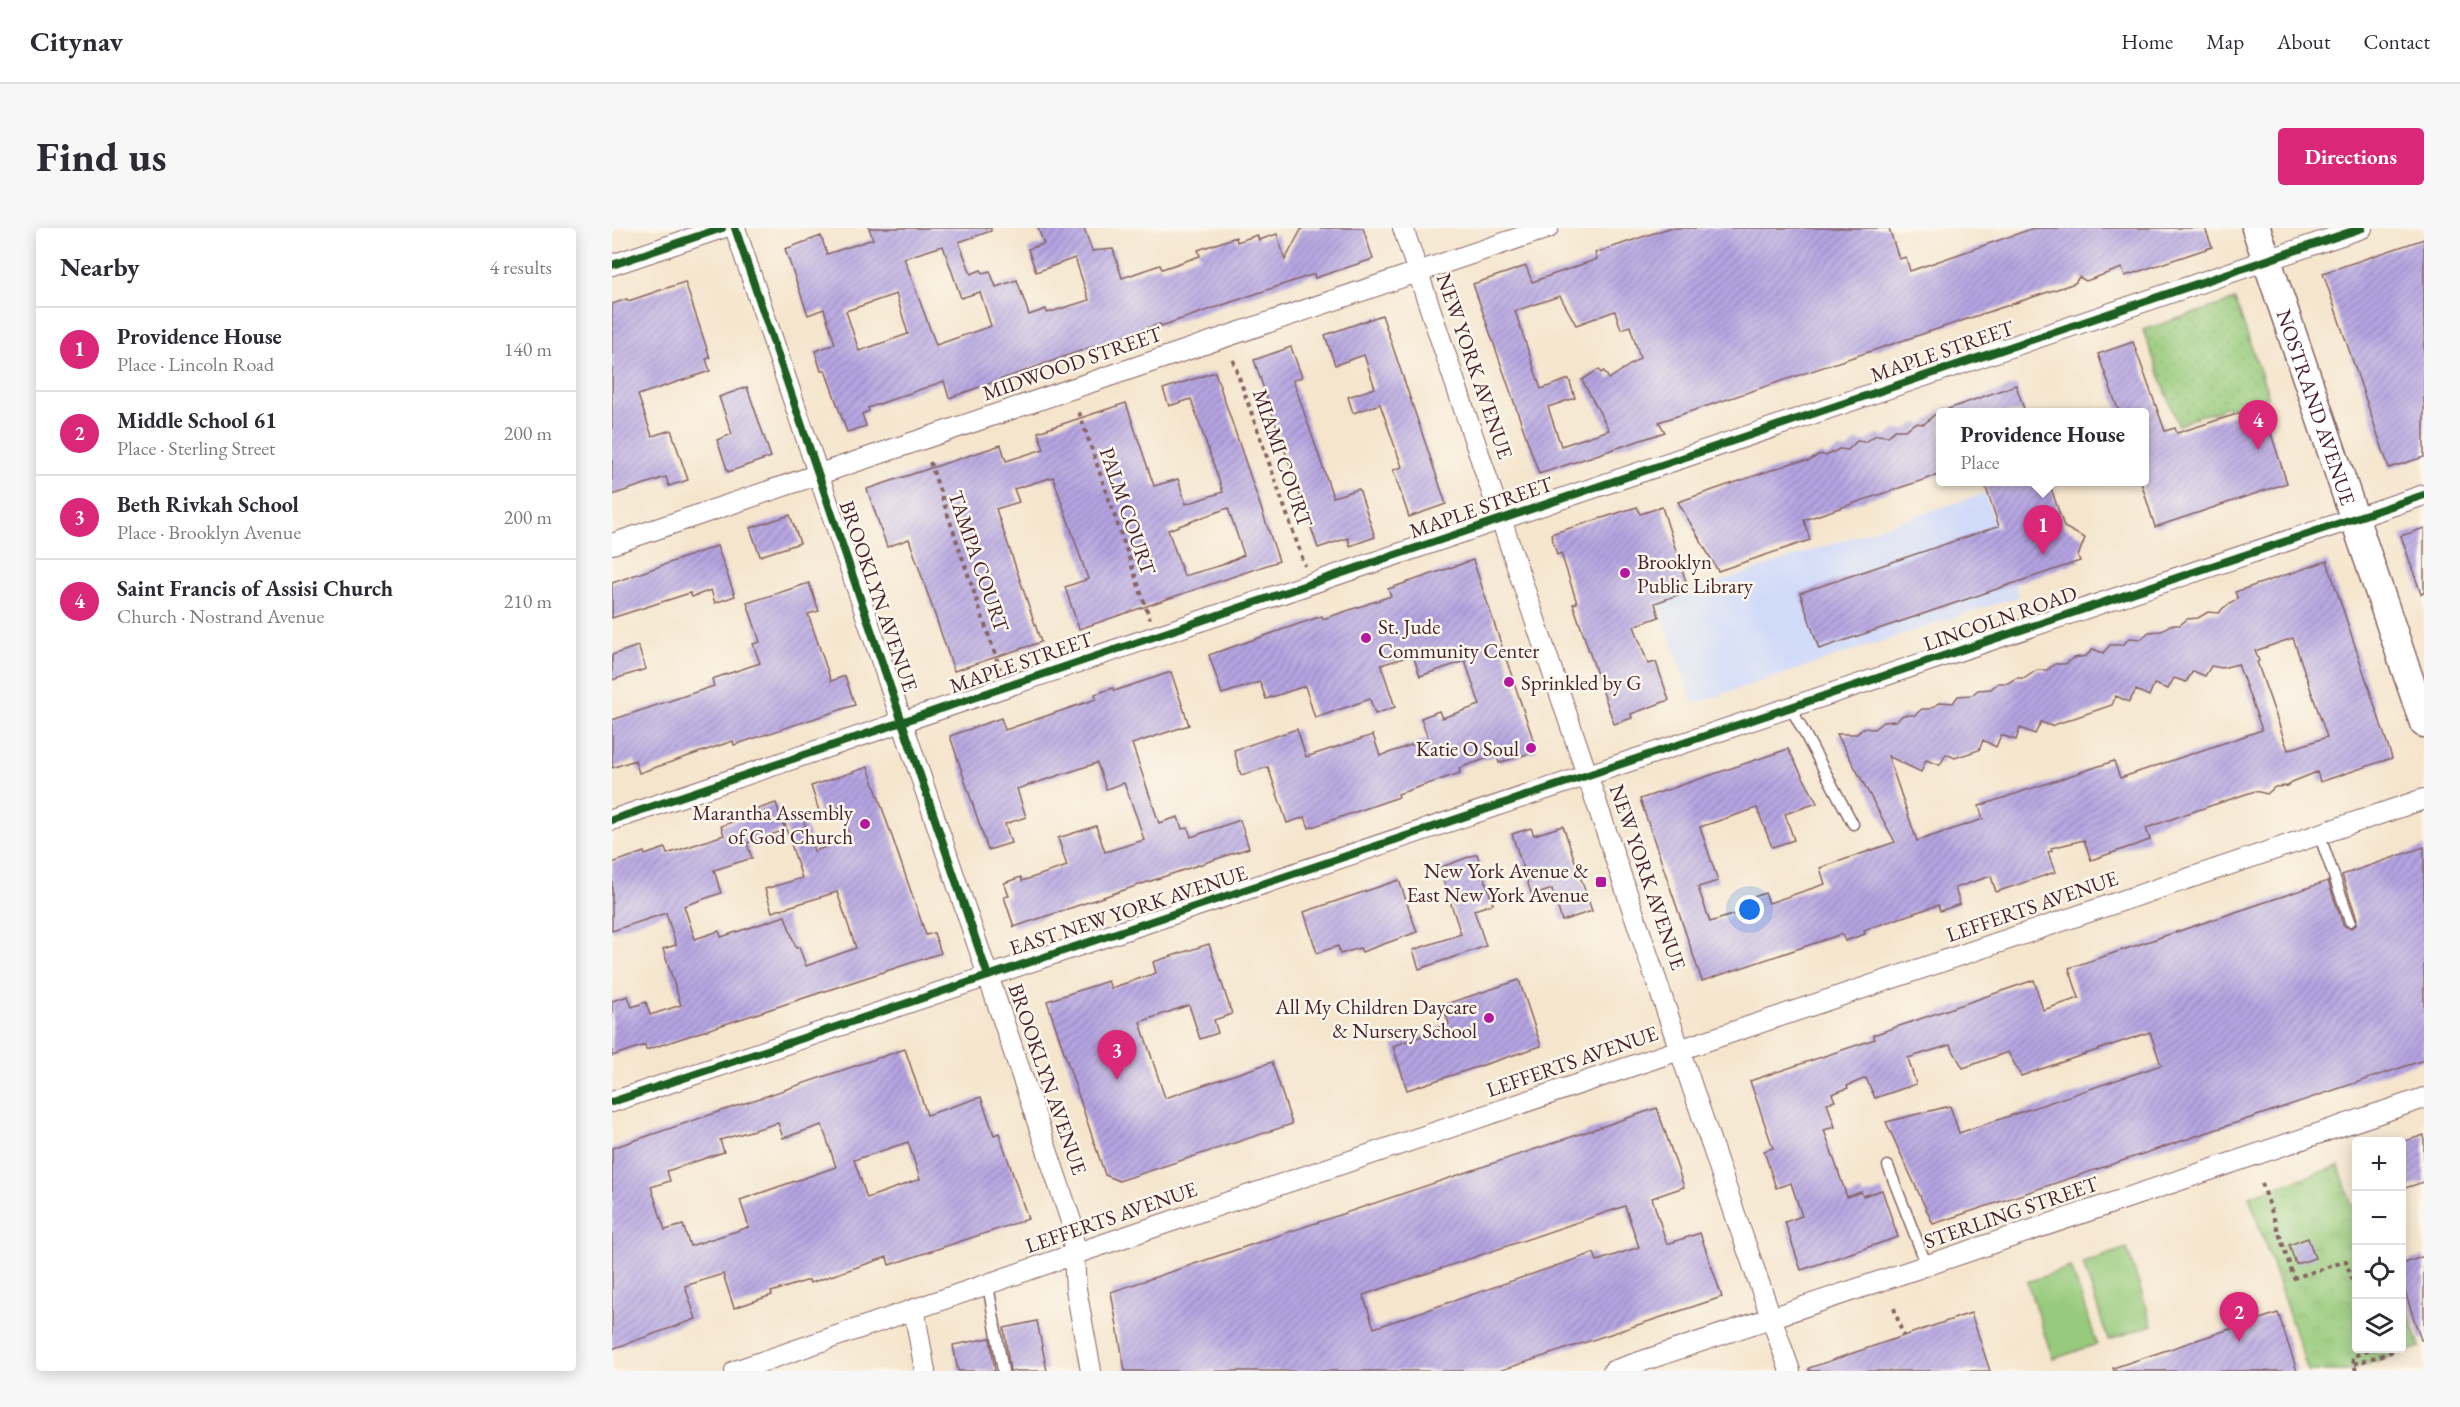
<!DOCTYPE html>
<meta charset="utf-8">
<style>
:root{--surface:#fff;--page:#f7f7f7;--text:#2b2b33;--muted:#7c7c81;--line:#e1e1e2;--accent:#db2777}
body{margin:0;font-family:"EB Garamond",serif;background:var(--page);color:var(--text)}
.controls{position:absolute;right:18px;bottom:18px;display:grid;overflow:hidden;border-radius:6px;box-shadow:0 3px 15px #0003}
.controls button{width:54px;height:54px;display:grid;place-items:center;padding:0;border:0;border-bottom:2px solid var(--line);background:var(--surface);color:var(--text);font:30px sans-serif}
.you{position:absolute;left:1138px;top:682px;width:21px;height:21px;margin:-15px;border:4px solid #fff;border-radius:50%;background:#1a73e8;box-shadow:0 0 0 9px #1a73e833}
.badge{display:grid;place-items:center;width:39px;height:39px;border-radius:50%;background:var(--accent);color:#fff;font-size:20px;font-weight:700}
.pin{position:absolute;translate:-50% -50px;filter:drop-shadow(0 2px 3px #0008)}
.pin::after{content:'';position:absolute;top:32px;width:21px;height:18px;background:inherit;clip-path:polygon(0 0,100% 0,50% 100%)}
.popup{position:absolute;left:1324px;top:180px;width:213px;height:78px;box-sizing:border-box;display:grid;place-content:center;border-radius:6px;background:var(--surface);filter:drop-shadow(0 2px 4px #0005);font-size:20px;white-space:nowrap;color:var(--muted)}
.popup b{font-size:22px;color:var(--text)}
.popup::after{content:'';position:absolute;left:50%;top:100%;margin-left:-12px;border:12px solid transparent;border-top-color:var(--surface)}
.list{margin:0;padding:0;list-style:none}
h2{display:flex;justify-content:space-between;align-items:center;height:78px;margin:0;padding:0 24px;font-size:26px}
h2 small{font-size:20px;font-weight:400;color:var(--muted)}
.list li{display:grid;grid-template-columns:39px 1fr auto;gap:18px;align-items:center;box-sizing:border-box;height:84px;padding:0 24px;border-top:2px solid var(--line)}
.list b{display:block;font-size:22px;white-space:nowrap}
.list p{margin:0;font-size:20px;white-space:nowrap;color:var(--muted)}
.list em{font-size:20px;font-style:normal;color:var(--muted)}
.icon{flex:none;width:33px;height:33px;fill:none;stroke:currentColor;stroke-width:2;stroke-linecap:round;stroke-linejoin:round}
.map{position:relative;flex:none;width:1812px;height:1143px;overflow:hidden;border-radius:6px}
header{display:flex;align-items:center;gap:36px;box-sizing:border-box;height:84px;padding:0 30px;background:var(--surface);border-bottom:2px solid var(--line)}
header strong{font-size:28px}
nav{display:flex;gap:33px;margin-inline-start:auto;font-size:21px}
.intro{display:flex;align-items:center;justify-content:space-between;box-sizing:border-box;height:144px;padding:0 36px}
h1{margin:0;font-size:42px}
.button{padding:15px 27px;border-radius:6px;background:var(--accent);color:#fff;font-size:21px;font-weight:700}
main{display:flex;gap:36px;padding:0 36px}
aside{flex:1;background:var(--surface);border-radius:6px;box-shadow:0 3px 15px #0003}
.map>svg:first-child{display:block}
</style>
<header>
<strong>Citynav</strong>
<nav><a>Home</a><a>Map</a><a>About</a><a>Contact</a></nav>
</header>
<div class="intro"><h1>Find us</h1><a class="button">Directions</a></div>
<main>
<aside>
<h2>Nearby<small>4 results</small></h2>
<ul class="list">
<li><span class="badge">1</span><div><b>Providence House</b><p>Place · Lincoln Road</p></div><em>140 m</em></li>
<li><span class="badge">2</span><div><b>Middle School 61</b><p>Place · Sterling Street</p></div><em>200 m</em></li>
<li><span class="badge">3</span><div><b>Beth Rivkah School</b><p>Place · Brooklyn Avenue</p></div><em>200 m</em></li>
<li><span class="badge">4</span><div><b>Saint Francis of Assisi Church</b><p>Church · Nostrand Avenue</p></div><em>210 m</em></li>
</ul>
</aside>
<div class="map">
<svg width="1812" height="1143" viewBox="0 0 1812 1143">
<defs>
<pattern id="grass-dots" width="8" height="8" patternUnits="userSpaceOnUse" patternTransform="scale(1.5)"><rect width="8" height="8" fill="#97ca7b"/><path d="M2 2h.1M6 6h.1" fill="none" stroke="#84ad6a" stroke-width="1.8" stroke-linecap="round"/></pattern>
<pattern id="park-crowns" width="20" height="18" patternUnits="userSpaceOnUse" patternTransform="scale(1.5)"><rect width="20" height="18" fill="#97ca7b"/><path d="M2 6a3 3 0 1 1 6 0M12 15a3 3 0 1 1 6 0" fill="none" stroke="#84ad6a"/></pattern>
<pattern id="building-hatch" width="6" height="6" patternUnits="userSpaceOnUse" patternTransform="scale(1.5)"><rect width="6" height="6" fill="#b5a4e2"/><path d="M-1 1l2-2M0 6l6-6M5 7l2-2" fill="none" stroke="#9585b7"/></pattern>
</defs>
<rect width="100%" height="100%" fill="#fbf7ec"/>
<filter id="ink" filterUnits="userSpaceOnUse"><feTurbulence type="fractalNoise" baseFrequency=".0167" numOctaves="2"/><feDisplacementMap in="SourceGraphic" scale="12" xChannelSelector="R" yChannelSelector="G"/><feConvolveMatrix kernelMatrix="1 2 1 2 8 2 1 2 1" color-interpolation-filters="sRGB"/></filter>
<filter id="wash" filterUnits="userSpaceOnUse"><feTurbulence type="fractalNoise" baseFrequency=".008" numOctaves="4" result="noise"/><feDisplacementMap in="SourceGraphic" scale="24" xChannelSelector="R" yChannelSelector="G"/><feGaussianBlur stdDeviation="1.35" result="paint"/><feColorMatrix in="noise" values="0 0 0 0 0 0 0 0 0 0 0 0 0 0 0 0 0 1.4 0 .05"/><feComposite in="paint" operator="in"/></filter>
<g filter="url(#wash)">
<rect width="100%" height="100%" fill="#f5e5cd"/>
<path fill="#d0daf9" d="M1373 265 1407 368 1081 476 1046 374Z"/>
<path fill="url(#grass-dots)" stroke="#707453" stroke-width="1.5" d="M1623 72 1657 169 1622 180 1612 179C1598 190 1597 183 1584 189 1577 192 1574 195 1566 197L1531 102Z"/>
<path fill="url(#park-crowns)" stroke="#707453" stroke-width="1.5" d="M1727 938 1744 991V1120H1790V1063L1808 1119 1734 1143H1696L1637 968Z"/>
<g fill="#97ca7b" stroke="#707453" stroke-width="1.5">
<path d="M1515 1020 1540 1097 1496 1112 1471 1035Z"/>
<path d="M1459 1039 1485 1116 1441 1131 1415 1054Z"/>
</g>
<g id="blocks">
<g fill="url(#building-hatch)" fill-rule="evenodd">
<path d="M257 0H379V3L347 14 359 46 369 42 371 45 378 43 384 59 405 52 417 87 434 81 435 85 477 72 463 30 424 44 416 21 432 16 426 0H472L480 23 501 21 510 50 548 37 550 41 588 28 586 22 624 9 625 14 645 7 647 12 665 6 673 32 690 0H751L761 31 703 50 702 46 549 98 548 96 471 122 337 170 332 153 256 180 257 183 250 186 254 198 235 204 213 142 209 143 203 123 223 116 212 81 196 87 173 21 209 8 215 26 261 11ZM331 18 349 70 368 64 379 98 324 117 292 30ZM284 66 296 106 247 123 234 83Z"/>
<path d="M1057 0H1277L1287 31 1294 29 1298 43 1422 0H1593L1600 19 1513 48 1510 40 1474 53 1467 49 1463 55 1047 194 1053 204 927 246 861 56 914 38 920 54 985 31 983 25ZM948 68 964 97 1003 83 1009 101 1018 98 1028 130 997 151 992 143 989 145 987 141 970 152 997 202 949 218 936 179 963 170 957 151 929 161 903 83Z"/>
<path d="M1812 11V229L1777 240 1711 45Z"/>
<path d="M73 54 98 130 94 131 98 143 26 167 40 208 59 202 76 252 57 258 54 249 0 267V76L15 71 16 73Z"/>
<path d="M770 87 834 276 797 289 781 242 790 239 768 176 741 185 736 169 763 160 752 127 723 137 713 107Z"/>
<path d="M1521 114 1553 203 1563 200 1565 205 1650 178 1675 255 1543 299 1529 254H1533V184H1507L1486 126Z"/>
<path d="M679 119 690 149 681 152 721 269 747 261 763 309 738 318 736 310 706 320 642 132Z"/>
<path d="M603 144 667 333 467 401 453 359 476 351 441 249 402 261 407 274 384 281 429 414 342 443 297 311 275 319 255 261 389 217 394 233 432 221 426 204 514 175 542 258 566 251 574 276 611 264 579 171 557 178 551 161ZM616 280 632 327 610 337 572 348 556 302Z"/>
<path d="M1404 157 1413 184H1333V182Z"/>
<path d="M135 159 159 229 116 244 105 212 120 206 107 169Z"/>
<path d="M1329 181V246L1192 292 1198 312 1106 343 1066 274 1183 234 1197 233 1208 226 1214 228 1227 221 1236 222 1245 213 1253 214 1264 207 1276 208 1283 202H1293L1303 195 1312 196Z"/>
<path d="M1372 254H1437L1452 299 1473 310 1466 328 1468 333 1207 421 1188 365 1387 298Z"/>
<path d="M1025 279 1028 286 1050 279 1077 363 1043 375 1047 389 1022 398 1036 436 1044 434 1057 472 1019 486 1020 490 1002 496 961 376 965 375 949 325 945 327 939 306Z"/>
<path d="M178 287 188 315 148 328 138 300Z"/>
<path d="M1812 300V365L1809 366 1789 308Z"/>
<path d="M105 318 123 368 103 375 99 362 80 369 78 365 0 390V355Z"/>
<path d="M861 332 925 523 887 535 885 527 847 540 848 545 786 566 787 569 697 600 693 589 675 595 656 539 629 547 622 522 685 501 694 529 761 507 768 528 816 511 809 490 827 483 830 490 868 477 853 433 808 448 801 427 769 437 783 479 763 486 758 471 703 490 693 458 654 471 648 454 610 466 597 427 710 388 711 391 779 368 776 361Z"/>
<path d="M1715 333 1780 530 1708 554 1705 544 1680 554 1676 558 1663 559 1655 566 1643 563 1571 587 1534 600 1538 612 1479 632 1472 612 1439 620 1440 623 1436 624 1443 644 1384 664 1379 648 1343 660 1348 676 1328 683 1326 677 1252 702 1253 706 1233 713 1230 706 1090 753 1028 571 1176 521 1205 575 1173 586 1182 612 1160 619 1145 580 1088 599 1106 653 1086 659 1098 694 1136 682 1133 672 1153 665 1157 675 1213 656 1208 640 1283 614 1225 506H1245L1251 500 1262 501 1271 494 1284 493 1291 487H1303L1310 481H1318L1329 474 1341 475 1346 468 1360 467 1366 462 1379 461 1386 455H1396L1404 450H1413L1425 442H1435L1443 436H1453L1462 430 1474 428 1481 421 1491 425 1498 417H1511L1517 410 1529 411 1537 404 1550 403 1558 397H1568L1575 391 1586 390 1596 384 1607 385 1611 380 1626 371 1623 364ZM1681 410 1715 509 1676 522 1645 434 1647 433 1643 423ZM1626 436 1650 502 1508 550 1502 533 1367 578 1371 591 1305 613 1276 528 1309 544 1314 532 1328 537 1334 526 1343 530 1367 522 1371 512 1384 519 1389 507 1404 512 1408 500 1423 506 1429 494 1439 498 1500 477 1504 468 1517 474 1524 462 1537 468 1542 456 1556 461 1562 450 1574 454 1581 443 1593 448 1599 438 1610 440Z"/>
<path d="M197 355 207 383 196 386 219 453 233 448 243 477 122 517 121 513 27 545 23 532 0 540V492L102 458 100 451 148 435 141 416 148 414 135 375Z"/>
<path d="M26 418 34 441 0 452V427Z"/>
<path d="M559 444 577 497 520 516 547 595 566 589 570 601 576 600 579 609 628 592 637 620 402 699 392 669 397 668 392 655 409 649 410 653 455 638 446 610 484 598 493 624 532 612 525 590 512 555 494 561 485 535 405 561 414 589 393 596 399 615 376 622 338 508 389 490 393 502 484 471 483 466 501 460 502 463Z"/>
<path d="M256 539 314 707 322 705 329 725 34 822 33 817 0 828V773L16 768 20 779 34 774 38 787 69 777 51 721 64 717 54 685 0 703V635L32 624 33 627 53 620 55 626 112 607 109 598 147 584 146 581 164 575 173 602 135 615 140 630 102 642 109 665 72 678 83 711 107 703 109 709 173 688 184 720 187 719 194 738 244 720 225 664 160 684 153 661 190 650 172 594 190 588 202 623 239 611 228 579 208 586 199 558Z"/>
<path d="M951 598 980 683 950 693 940 661 920 668 900 606 919 600 922 607Z"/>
<path d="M1812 619V832L1321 996 1274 894 1338 878 1347 905 1549 837 1538 804 1409 848 1396 824 1351 840 1338 817 1296 830 1304 856 1263 870 1254 850 1235 858 1236 860 1220 866 1223 873 1215 875 1223 899 1212 902 1235 969 1249 964 1251 968 1270 962 1286 1009 1189 1042 1173 994 1190 988 1179 955 1164 960 1152 923 1161 920 1138 853 1263 811 1261 807 1422 752 1431 782 1467 770 1457 740 1716 653 1731 696 1734 699 1740 700 1744 697 1745 691 1730 647Z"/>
<path d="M865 626 881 676 862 682 874 718 807 741 801 722 849 706 827 640Z"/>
<path d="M787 652 805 704 750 724 748 720 728 726 726 718 705 725 692 684Z"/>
<path d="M597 716 620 786 602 792 606 805 588 811 577 777 528 794 553 870 660 834 680 896 507 953 493 947 435 773 496 753 499 760 544 745 541 734Z"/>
<path d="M907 752 929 818 795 862 781 818 825 803 824 800 837 796 831 777Z"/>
<path d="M293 821 315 887 369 869 382 907 387 905 416 991 277 1037 275 1029 198 1055 197 1052 159 1064 160 1067 122 1080 111 1046 73 1058 84 1091 0 1121V920ZM166 895 171 910 210 897 224 939 128 972 137 999 78 1018 71 997 53 1002 39 959 58 953 55 943 112 924 108 912ZM296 914 308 951 255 970 242 932Z"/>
<path d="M1045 880 1072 959 1040 970 1055 1016 1088 1005 1110 1069 887 1143H513L499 1064ZM1013 978 1027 1019 985 1033 982 1025 762 1100 751 1067Z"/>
<path d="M1812 907V954L1790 961V914Z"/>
<path d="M1696 1010 1703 1030 1684 1036 1677 1017Z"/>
<path d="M1812 1028V1111L1809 1112 1790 1055V1036Z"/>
<path d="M1359 1085 1378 1143H1197V1140Z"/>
<path d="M1666 1085 1685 1143H1502L1501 1140Z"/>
<path d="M425 1093 435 1143H398L392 1100Z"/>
<path d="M378 1110 383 1143H346L341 1117Z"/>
</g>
</g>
</g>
<g filter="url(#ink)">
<use href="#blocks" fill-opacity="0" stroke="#866464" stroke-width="1.5"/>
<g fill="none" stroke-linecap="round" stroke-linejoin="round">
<defs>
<g id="lane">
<path d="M1179 480 1241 596"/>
<path d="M1707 606 1738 693"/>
<path d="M1276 938 1315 1038"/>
<path d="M376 1057 391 1143"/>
</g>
<g id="street">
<path d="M123 0 460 996 464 1061 479 1143"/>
<path d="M791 0 1125 992 1178 1143"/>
<path d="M0 37 110 0"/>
<path d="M0 316 936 0"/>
<path d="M0 592 1750 0"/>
<path d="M0 874 1812 267"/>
<path d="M302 1081 313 1143"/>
<path d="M123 1143 492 1016 1812 571"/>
<path d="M1001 1143 1812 870"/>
</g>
<g id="secondary">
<path id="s1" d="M1644 0 1812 495"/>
</g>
</defs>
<use href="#lane" stroke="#866464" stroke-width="13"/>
<use href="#street" stroke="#866464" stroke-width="22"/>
<use href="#secondary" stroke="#866464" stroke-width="31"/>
<g stroke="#866464" stroke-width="4" stroke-dasharray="4.5 4.5" stroke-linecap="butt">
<path d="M621 132 693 338"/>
<path d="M467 184 538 391"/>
<path d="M318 234 388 441"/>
<path d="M1650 955 1682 1050 1734 1033 1744 1065"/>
<path d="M1282 1080 1291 1108"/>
<path d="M1742 1136 1779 1124 1778 1120"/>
<path d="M1744 1143 1740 1129 1763 1120"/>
</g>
<use href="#lane" stroke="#fff" stroke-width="10"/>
<use href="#street" stroke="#fff" stroke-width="20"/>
<use href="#secondary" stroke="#fff" stroke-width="28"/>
<defs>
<g id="cycleway">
<path d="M123 0 376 748"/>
<path d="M0 37 110 0"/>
<path d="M0 592 1750 0"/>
<path d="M0 874 1812 267"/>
</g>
</defs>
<use href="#cycleway" stroke="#fbf7ec" stroke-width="11"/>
<use href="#cycleway" stroke="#1b5e20" stroke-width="8"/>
</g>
</g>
<g fill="#b5179e" stroke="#fbf7ec" stroke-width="2">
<circle cx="1013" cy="345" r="6"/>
<circle cx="754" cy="410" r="6"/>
<circle cx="897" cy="454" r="6"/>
<circle cx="919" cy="520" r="6"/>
<circle cx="253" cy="596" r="6"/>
<rect x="983" y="648" width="12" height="12" rx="3"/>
<circle cx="877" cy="790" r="6"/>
</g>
<g text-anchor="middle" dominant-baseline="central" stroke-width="5" stroke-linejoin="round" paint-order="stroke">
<g font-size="21" fill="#4a1f2b" stroke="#fbf7ec">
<text transform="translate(1330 123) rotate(-19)">MAPLE STREET</text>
<text transform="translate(460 135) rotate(-19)">MIDWOOD STREET</text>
<text transform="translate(863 138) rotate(71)">NEW YORK AVENUE</text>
<text stroke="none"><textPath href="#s1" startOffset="189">NOSTRAND AVENUE</textPath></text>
<text transform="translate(671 230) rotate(71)">MIAMI COURT</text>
<text transform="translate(869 279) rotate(-19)">MAPLE STREET</text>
<text transform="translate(516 283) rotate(71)">PALM COURT</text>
<text transform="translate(367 333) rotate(71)">TAMPA COURT</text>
<text transform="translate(267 368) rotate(71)">BROOKLYN AVENUE</text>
<text transform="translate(1388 390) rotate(-19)">LINCOLN ROAD</text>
<text transform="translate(409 434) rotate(-19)">MAPLE STREET</text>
<text transform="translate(1036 649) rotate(71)">NEW YORK AVENUE</text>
<text transform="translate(1420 678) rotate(-19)">LEFFERTS AVENUE</text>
<text transform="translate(516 682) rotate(-18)">EAST NEW YORK AVENUE</text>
<text transform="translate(960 833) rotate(-19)">LEFFERTS AVENUE</text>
<text transform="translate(436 851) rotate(71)">BROOKLYN AVENUE</text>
<text transform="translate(1399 984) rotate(-19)">STERLING STREET</text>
<text transform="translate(499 989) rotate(-19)">LEFFERTS AVENUE</text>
</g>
<g font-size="21" fill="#4a1f2b" stroke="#fbf7ec" text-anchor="end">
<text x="1025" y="333" text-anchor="start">Brooklyn<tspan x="1025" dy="24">Public Library</tspan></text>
<text x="766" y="398" text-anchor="start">St. Jude<tspan x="766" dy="24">Community Center</tspan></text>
<text x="909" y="454" text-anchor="start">Sprinkled by G</text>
<text x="907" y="520">Katie O Soul</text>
<text x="241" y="584">Marantha Assembly<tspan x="241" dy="24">of God Church</tspan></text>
<text x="977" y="642">New York Avenue &amp;<tspan x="977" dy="24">East New York Avenue</tspan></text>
<text x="865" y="778">All My Children Daycare<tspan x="865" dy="24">&amp; Nursery School</tspan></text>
</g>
</g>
</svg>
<div class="controls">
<button>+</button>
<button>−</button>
<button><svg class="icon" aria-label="locate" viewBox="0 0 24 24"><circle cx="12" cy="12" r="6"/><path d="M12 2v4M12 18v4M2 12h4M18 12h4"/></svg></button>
<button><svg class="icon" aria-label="layers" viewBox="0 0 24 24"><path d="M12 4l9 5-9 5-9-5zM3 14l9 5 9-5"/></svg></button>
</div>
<div class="you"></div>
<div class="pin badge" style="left:1431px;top:327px">1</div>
<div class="popup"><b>Providence House</b>Place</div>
<div class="pin badge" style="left:1627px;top:1114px">2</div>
<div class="pin badge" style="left:505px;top:852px">3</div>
<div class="pin badge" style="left:1646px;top:222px">4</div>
</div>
</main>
